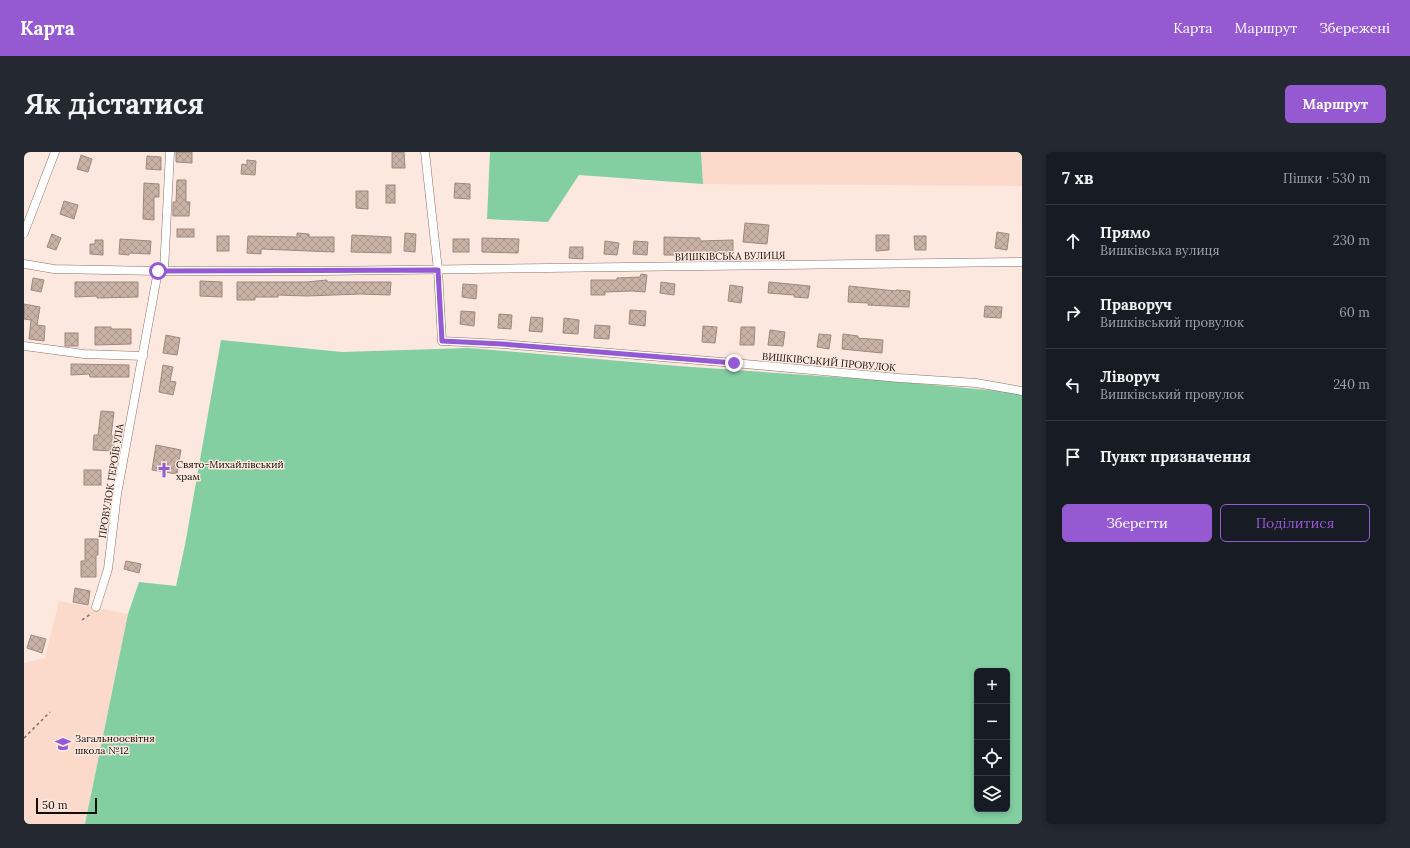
<!DOCTYPE html>
<html lang="uk">
<meta charset="utf-8">
<style>
:root{--surface:#171b24;--page:#242831;--text:#f1f3f6;--muted:#9ea1a6;--line:#363941;--accent:#955ad1}
body{margin:0;font-family:Lora,serif;background:var(--page);color:var(--text)}
.controls{position:absolute;right:12px;bottom:12px;display:grid;overflow:hidden;border-radius:6px;box-shadow:0 2px 6px #0003}
.controls button{width:36px;height:36px;display:grid;place-items:center;padding:0;border:0;border-bottom:1px solid var(--line);background:var(--surface);color:var(--text);font:20px sans-serif}
.scale{position:absolute;left:12px;bottom:10px;width:61px;box-sizing:border-box;padding-left:4px;border:2px solid #120a07;border-top:0;font-size:11px;line-height:14px;white-space:nowrap;color:#120a07;-webkit-text-stroke:3px #fce8df;paint-order:stroke}
.stop{position:absolute;width:12px;height:12px;margin:-9px;border:3px solid #955ad1;border-radius:50%;background:#fff}
.stop.end{background:#955ad1;border-color:#fff;box-shadow:0 1px 4px #0008}
.list{margin:0;padding:0;list-style:none}
h2{display:flex;justify-content:space-between;align-items:center;height:52px;margin:0;padding:0 16px;font-size:17px}
h2 small{font-size:13px;font-weight:400;color:var(--muted)}
.list li{display:grid;grid-template-columns:26px 1fr auto;gap:12px;align-items:center;box-sizing:border-box;height:72px;padding:0 16px;border-top:1px solid var(--line)}
.list b{display:block;font-size:15px;white-space:nowrap}
.list p{margin:0;font-size:13px;white-space:nowrap;color:var(--muted)}
.list em{font-size:13px;font-style:normal;color:var(--muted)}
.actions{display:flex;gap:8px;padding:12px 16px}
.actions a{flex:1;padding:9px 0;border:1px solid var(--accent);border-radius:6px;text-align:center;font-size:14px;color:var(--accent)}
.actions .main{background:var(--accent);color:#fff}
.icon{flex:none;width:22px;height:22px;fill:none;stroke:currentColor;stroke-width:2;stroke-linecap:round;stroke-linejoin:round}
.map{position:relative;flex:none;width:998px;height:672px;overflow:hidden;border-radius:6px}
header{display:flex;align-items:center;gap:24px;box-sizing:border-box;height:56px;padding:0 20px;background:var(--accent);color:#fff}
header strong{font-size:19px}
nav{display:flex;gap:22px;margin-inline-start:auto;font-size:14px}
.intro{display:flex;align-items:center;justify-content:space-between;box-sizing:border-box;height:96px;padding:0 24px}
h1{margin:0;font-size:28px}
.button{padding:10px 18px;border-radius:6px;background:var(--accent);color:#fff;font-size:14px;font-weight:700}
main{display:flex;gap:24px;padding:0 24px}
aside{flex:1;background:var(--surface);border-radius:6px;box-shadow:0 2px 6px #0003}
.map>svg:first-child{display:block}
</style>
<header>
<strong>Карта</strong>
<nav><a>Карта</a><a>Маршрут</a><a>Збережені</a></nav>
</header>
<div class="intro"><h1>Як дістатися</h1><a class="button">Маршрут</a></div>
<main>
<div class="map">
<svg width="998" height="672" viewBox="0 0 998 672">
<defs>
<pattern id="building-cross-hatch" width="8" height="8" patternUnits="userSpaceOnUse"><rect width="8" height="8" fill="#c9b1a6"/><path d="M0 0l8 8M0 8l8-8" fill="none" stroke="#ac978d"/></pattern>
</defs>
<rect width="100%" height="100%" fill="#fce8df"/>
<g fill="#fbdacb">
<path d="M677 0H998V34L679 32Z"/>
<path d="M35 449 104 462 61 672H0V511L21 506Z"/>
</g>
<g fill="#83cfa2" fill-rule="evenodd">
<path d="M466 0H677L679 32 555 23 524 70 463 67Z"/>
<path d="M197 188 318 200 445 196 654 214 854 228 998 241V672H61L104 462 115 430 152 434 161 393ZM953 519H983V657H953Z"/>
</g>
<g fill="url(#building-cross-hatch)" stroke="#9f887e">
<path d="M152 0H168V11L152 10Z"/>
<path d="M368 0H380L381 16H368Z"/>
<path d="M57 3 68 7 64 20 53 17Z"/>
<path d="M123 4 137 5V18L122 17Z"/>
<path d="M223 8 232 9 231 23 217 22 218 12 223 13Z"/>
<path d="M153 28H162V50H166L165 64H149V50H152Z"/>
<path d="M120 31 135 32V45H130V68L119 67Z"/>
<path d="M431 31 446 32V47L430 46Z"/>
<rect x="362" y="33" width="9" height="18"/>
<path d="M332 39H344V57L332 56Z"/>
<path d="M40 49 54 53 50 67 36 62Z"/>
<path d="M721 71 745 73 743 92 719 90Z"/>
<rect x="153" y="77" width="17" height="8"/>
<path d="M973 80 985 82 983 98 971 96Z"/>
<path d="M273 81 285 82V85H310V100L237 97V102L223 101 224 84 273 85Z"/>
<path d="M381 81 392 82 391 100 380 99Z"/>
<path d="M28 82 37 86 32 98 23 95Z"/>
<path d="M328 83 367 85V101L327 100Z"/>
<path d="M852 83H865V98L852 99Z"/>
<rect x="193" y="84" width="12" height="15"/>
<path d="M890 84H902V98H891Z"/>
<path d="M640 85 676 86V89L709 88V104H699V100L652 101V103H640Z"/>
<path d="M458 86 495 87 494 101 458 100Z"/>
<path d="M96 87 127 89 126 102 105 101V103L95 102Z"/>
<rect x="429" y="87" width="16" height="13"/>
<path d="M71 88H79V103L66 102V92H71Z"/>
<path d="M581 89 595 91 593 103 580 102Z"/>
<path d="M610 89 624 90 623 103 609 102Z"/>
<path d="M546 95H559V107L545 106Z"/>
<path d="M617 122 623 123 621 140 608 139 581 140V143H567V128H593V126L616 125Z"/>
<path d="M9 126 20 128 17 140 7 138Z"/>
<path d="M303 128V130H367L366 143 336 142 283 144 254 143V145H231V148H213V130H283Z"/>
<path d="M176 129 198 130V145L176 144Z"/>
<path d="M51 130H114V145L73 146V144L51 145Z"/>
<path d="M637 130 651 132 650 143 636 141Z"/>
<path d="M745 130 786 134 784 146 770 145V143L744 141Z"/>
<path d="M439 132 453 133 452 147 438 145Z"/>
<path d="M706 133 719 135 717 151 704 149Z"/>
<path d="M825 134 872 139V138L886 139 885 155 844 153 845 151 824 150Z"/>
<path d="M0 152 16 155 13 173 21 174 20 189 5 187 7 168 0 167Z"/>
<path d="M961 154 978 155 977 166 960 165Z"/>
<path d="M606 158 622 159 621 174 605 172Z"/>
<path d="M437 159 451 160 450 174 436 172Z"/>
<path d="M475 162 488 163 487 177 474 176Z"/>
<path d="M507 165 519 166 518 180 505 179Z"/>
<path d="M540 166 555 168 554 182 539 181Z"/>
<path d="M571 173 586 174 585 187 570 186Z"/>
<path d="M679 174 693 175 691 191 678 190Z"/>
<path d="M71 175H87V177H107V192L71 193Z"/>
<path d="M717 175H731L730 193H716Z"/>
<path d="M746 178 761 180 759 194 744 193Z"/>
<rect x="41" y="181" width="13" height="13"/>
<path d="M795 182 807 183 805 197 793 195Z"/>
<path d="M819 182 834 184V186L859 188 858 201 818 197Z"/>
<path d="M142 183 156 186 153 203 139 201Z"/>
<path d="M47 212 105 213V225H66L65 222 47 223Z"/>
<path d="M139 213 149 215 146 229 152 230 149 243 135 240Z"/>
<path d="M77 259 90 260 87 284H90L89 299 69 298 70 283H74Z"/>
<path d="M132 293 157 298 153 322 128 318Z"/>
<rect x="60" y="318" width="17" height="15"/>
<path d="M61 387H74V403H72V425H57V409H61Z"/>
<path d="M102 409 117 412 115 421 100 417Z"/>
<path d="M51 436 66 439 64 453 49 450Z"/>
<path d="M7 483 22 487 18 501 3 496Z"/>
</g>
<g fill="none" stroke-linecap="round" stroke-linejoin="round">
<defs>
<g id="minor">
<path d="M401 0 414 118 418 189 479 192 710 211 875 226 952 231 998 239"/>
<path d="M0 81 31 0"/>
<path d="M0 112 30 117 134 119H298L998 110"/>
<path d="M140 119 146 0"/>
<path d="M0 194 60 202 119 204"/>
<path d="M72 455 84 417 93 342 134 119"/>
</g>
</defs>
<use href="#minor" stroke="#887268" stroke-width="9"/>
<g stroke="#7d706a" stroke-width="1.5" stroke-dasharray="3 3" stroke-linecap="butt">
<path d="M58 468 68 461"/>
<path d="M0 586 26 560"/>
</g>
<use href="#minor" stroke="#fff" stroke-width="8"/>
</g>
<g fill="none" stroke-linecap="round" stroke-linejoin="round">
<path stroke="#955ad1" stroke-width="5" d="M134 119 414 118 418 189 479 192 710 211"/>
</g>
<defs>
<symbol id="church-bare" viewBox="-9 -9 18 18"><path d="M-1.2-6h2.4v3.5h3.3v2.4h-3.3V6h-2.4V-.1h-3.3v-2.4h3.3Z" fill="#955ad1" stroke="#fce8df" stroke-width="2.5" paint-order="stroke"/></symbol>
<symbol id="school-bare" viewBox="-9 -9 18 18"><path d="M0-5L7-2L0 1L-7-2ZM-4 1L0 2.5L4 1V4Q0 6-4 4Z" fill="#955ad1" stroke="#fce8df" stroke-width="2.5" paint-order="stroke"/></symbol>
</defs>
<g fill-rule="evenodd">
<use href="#church-bare" x="129" y="307" width="22" height="22"/>
<use href="#school-bare" x="28" y="581" width="22" height="22"/>
</g>
<g text-anchor="middle" dominant-baseline="central" stroke-width="3" stroke-linejoin="round" paint-order="stroke">
<g font-size="10" fill="#120a07" stroke="#fce8df">
<text transform="translate(706 104) rotate(-1)">ВИШКІВСЬКА ВУЛИЦЯ</text>
<text transform="translate(805 210) rotate(5)">ВИШКІВСЬКИЙ ПРОВУЛОК</text>
<text transform="translate(87 329) rotate(-81)">ПРОВУЛОК ГЕРОЇВ УПА</text>
</g>
<g font-size="10" fill="#120a07" stroke="#fce8df" text-anchor="start">
<text x="152" y="312">Свято-Михайлівський<tspan x="152" dy="12">храм</tspan></text>
<text x="51" y="586">Загальноосвітня<tspan x="51" dy="12">школа №12</tspan></text>
</g>
</g>
</svg>
<div class="controls">
<button>+</button>
<button>−</button>
<button><svg class="icon" aria-label="locate" viewBox="0 0 24 24"><circle cx="12" cy="12" r="6"/><path d="M12 2v4M12 18v4M2 12h4M18 12h4"/></svg></button>
<button><svg class="icon" aria-label="layers" viewBox="0 0 24 24"><path d="M12 4l9 5-9 5-9-5zM3 14l9 5 9-5"/></svg></button>
</div>
<div class="scale">50 m</div>
<div class="stop" style="left:134px;top:119px"></div>
<div class="stop end" style="left:710px;top:211px"></div>
</div>
<aside>
<h2>7 хв<small>Пішки · 530 m</small></h2>
<ul class="list">
<li><svg class="icon" aria-label="ahead" viewBox="0 0 24 24"><path d="M12 20V5M6 11l6-6 6 6"/></svg><div><b>Прямо</b><p>Вишківська вулиця</p></div><em>230 m</em></li>
<li><svg class="icon" aria-label="right" viewBox="0 0 24 24"><path d="M7 20v-9h11M14 6l5 5-5 5"/></svg><div><b>Праворуч</b><p>Вишківський провулок</p></div><em>60 m</em></li>
<li><svg class="icon" aria-label="left" viewBox="0 0 24 24"><path d="M17 20v-9H6M10 6l-5 5 5 5"/></svg><div><b>Ліворуч</b><p>Вишківський провулок</p></div><em>240 m</em></li>
<li><svg class="icon" aria-label="arrive" viewBox="0 0 24 24"><path d="M6 21V4h12l-3 4 3 4H6"/></svg><div><b>Пункт призначення</b></div></li>
</ul>
<div class="actions"><a class="main">Зберегти</a><a>Поділитися</a></div>
</aside>
</main>
